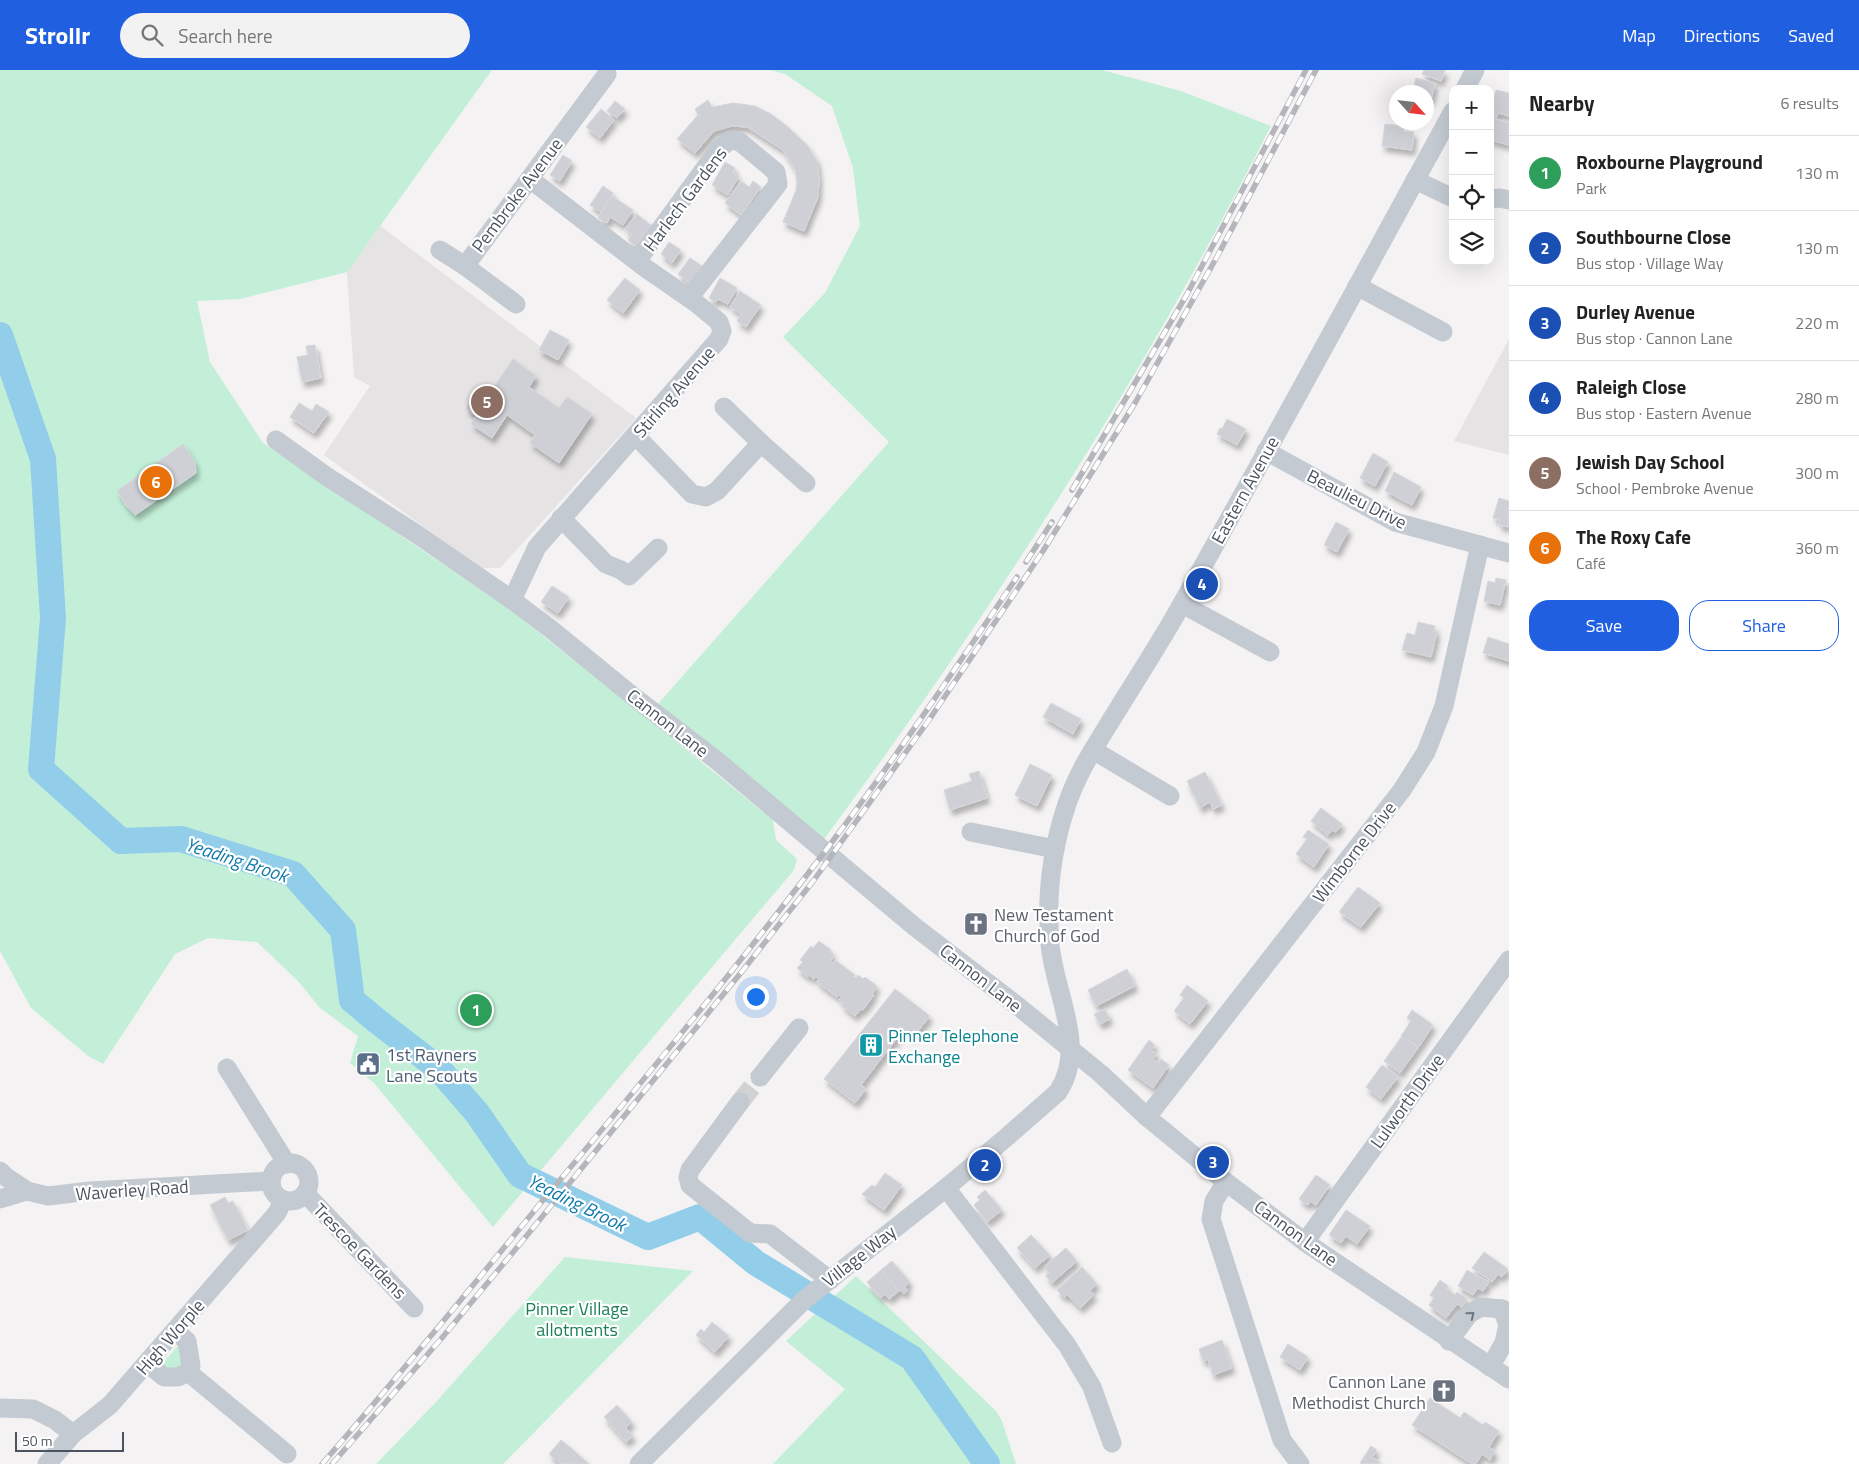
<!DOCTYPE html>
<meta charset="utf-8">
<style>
:root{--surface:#fff;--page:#f2f2f2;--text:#222;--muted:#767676;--line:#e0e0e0;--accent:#2060e0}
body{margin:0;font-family:"Titillium Web",sans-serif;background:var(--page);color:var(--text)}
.controls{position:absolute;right:15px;top:15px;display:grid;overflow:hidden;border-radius:10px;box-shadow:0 5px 20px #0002}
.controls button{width:45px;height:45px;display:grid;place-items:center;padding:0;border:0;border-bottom:1px solid var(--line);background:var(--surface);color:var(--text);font:25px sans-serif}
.compass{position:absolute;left:1389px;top:15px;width:45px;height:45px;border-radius:50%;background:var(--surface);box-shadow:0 5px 20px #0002;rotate:117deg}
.scale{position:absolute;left:15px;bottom:12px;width:109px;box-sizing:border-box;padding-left:5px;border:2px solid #4a535f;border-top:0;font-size:14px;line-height:18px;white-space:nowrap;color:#4a535f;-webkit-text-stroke:4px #fff;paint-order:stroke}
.you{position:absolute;left:755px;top:926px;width:18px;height:18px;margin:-12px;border:4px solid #fff;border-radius:50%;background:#1a73e8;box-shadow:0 0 0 8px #1a73e833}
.badge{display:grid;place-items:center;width:32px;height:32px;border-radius:50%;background:var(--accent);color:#fff;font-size:16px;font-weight:700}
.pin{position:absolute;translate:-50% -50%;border:2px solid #fff;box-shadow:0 1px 5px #0006}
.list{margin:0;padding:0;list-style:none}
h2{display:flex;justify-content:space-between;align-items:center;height:65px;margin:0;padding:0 20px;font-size:21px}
h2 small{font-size:16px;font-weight:400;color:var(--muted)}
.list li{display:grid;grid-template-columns:32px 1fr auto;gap:15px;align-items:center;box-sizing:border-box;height:75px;padding:0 20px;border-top:1px solid var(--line)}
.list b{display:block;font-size:19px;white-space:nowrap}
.list p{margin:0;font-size:16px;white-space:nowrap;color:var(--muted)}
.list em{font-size:16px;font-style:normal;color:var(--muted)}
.actions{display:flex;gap:10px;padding:15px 20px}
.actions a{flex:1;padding:11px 0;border:1px solid var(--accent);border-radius:20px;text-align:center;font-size:18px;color:var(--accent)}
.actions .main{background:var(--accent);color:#fff}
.icon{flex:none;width:28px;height:28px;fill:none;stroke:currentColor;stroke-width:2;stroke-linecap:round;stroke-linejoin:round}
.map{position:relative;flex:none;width:1509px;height:1394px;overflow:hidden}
header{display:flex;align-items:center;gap:30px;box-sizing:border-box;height:70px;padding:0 25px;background:var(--accent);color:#fff}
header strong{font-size:24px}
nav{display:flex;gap:28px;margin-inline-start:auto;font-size:18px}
.search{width:350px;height:45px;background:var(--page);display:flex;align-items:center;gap:12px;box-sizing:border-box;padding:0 18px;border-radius:28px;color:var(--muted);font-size:19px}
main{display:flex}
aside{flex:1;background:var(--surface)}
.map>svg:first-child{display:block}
</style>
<header>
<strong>Strollr</strong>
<div class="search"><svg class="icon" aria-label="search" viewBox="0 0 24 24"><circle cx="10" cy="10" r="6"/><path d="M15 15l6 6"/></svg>Search here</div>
<nav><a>Map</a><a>Directions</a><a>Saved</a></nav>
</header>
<main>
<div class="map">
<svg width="1509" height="1394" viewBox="0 0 1509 1394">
<defs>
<filter id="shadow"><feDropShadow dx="3" dy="5.5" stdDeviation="2.5" flood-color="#0004"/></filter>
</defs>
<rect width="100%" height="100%" fill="#f4f2f2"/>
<g fill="#e5e3e4">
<path d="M379 155 636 348 500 498H481L324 385 370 316 354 307 347 202Z"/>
<path d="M1509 269V385L1454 371Z"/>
</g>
<g fill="#c3efd8">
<path d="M0 0H492L347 202 240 229 197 231 210 292 263 373 505 536 626 631 773 750 776 770 797 789 794 800 493 1157 374 1013 350 993 358 966 320 938 298 911 257 872 208 868 175 884 103 994 88 986 31 938 0 881Z"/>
<path d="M770 0H1102L1181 21 1271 56C1143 308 990 545 822 772L657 635 889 372 783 267 825 223 860 156 853 98 832 36 785 4Z"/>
<path d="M565 1187 693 1201 503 1394H376L436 1332Z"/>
<path d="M856 1206 996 1341 1002 1351 1016 1394H773L845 1319 786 1271Z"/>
<path d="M180 1273 185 1282 181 1301 159 1298Z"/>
</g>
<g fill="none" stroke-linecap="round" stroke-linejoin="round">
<path stroke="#92ceea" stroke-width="26" d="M0 265 43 389 53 548 41 699 121 771 181 769 293 804 343 860 352 930 377 951 438 998 477 1043 520 1105 648 1167 700 1147 756 1193 912 1288 987 1394"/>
</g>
<g fill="#cfd0d6" stroke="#d6d7dd" filter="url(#shadow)">
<path d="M1424 0H1445L1441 11 1422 4Z"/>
<path d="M1416 8 1435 13 1431 30 1426 29V22H1412Z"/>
<path d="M1496 20 1509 23V46L1498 43 1497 47 1490 46V31H1493Z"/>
<path d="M708 30 712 37 733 33 755 36 771 44 788 57 807 75 817 91 819 109 818 127 804 161 783 152 796 120 797 111 795 99 783 80 747 57 732 56 714 61 695 83 677 69 698 45 695 39Z"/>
<path d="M615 31 625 39 617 48 607 41Z"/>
<path d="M601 39 614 50 600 68 586 57Z"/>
<path d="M1490 47 1509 53V75L1490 70Z"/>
<path d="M1385 54 1404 56 1403 61 1414 62 1412 80 1382 76Z"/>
<path d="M563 85 572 91 560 111 550 105Z"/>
<path d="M725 92 735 98 733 103 739 106 728 125 712 115Z"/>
<path d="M741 111 749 117 753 111 761 117 741 145 725 133Z"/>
<path d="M603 116 613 123 601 142 590 135Z"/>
<path d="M612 126 633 140 623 155 610 147 607 153 598 148Z"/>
<path d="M637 144 652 156 635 176 628 170 632 164 625 159Z"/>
<path d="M669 172 681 180 672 193 661 184Z"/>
<path d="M690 188 702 196 689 213 678 204Z"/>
<path d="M625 208 640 220 623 243 607 230Z"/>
<path d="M720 208 737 218 728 234 718 229 716 232 709 228Z"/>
<path d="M740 221 761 235 746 257 737 251 741 244 730 237Z"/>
<path d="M550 260 569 270 558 290 539 280Z"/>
<path d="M315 275 321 308 302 312 297 287 308 285 306 276Z"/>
<path d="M513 289 536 306 529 317 559 338 567 327 592 344 559 393 530 373 535 365 507 345 492 368 471 354 476 346 466 339 469 334 478 340Z"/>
<path d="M299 333 312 341 316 334 329 342 314 363 290 347Z"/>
<path d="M1227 349 1246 359 1237 375 1217 364 1220 358 1222 359Z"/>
<path d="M183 374 195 392 196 403 135 445 127 437 117 421Z"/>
<path d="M1373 383 1388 392 1375 416 1360 408Z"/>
<path d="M1394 402 1421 417 1412 435 1385 421Z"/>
<path d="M1499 428 1509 431 1508 457 1499 455 1500 450 1493 448Z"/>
<path d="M1336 452 1349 459 1337 482 1324 475Z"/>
<path d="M1496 508 1506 510 1500 535 1484 531 1488 511 1495 513Z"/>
<path d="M552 516 569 527 558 543 541 532Z"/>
<path d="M1418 552 1435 556 1434 561 1437 562 1431 587 1402 580 1407 563 1415 565Z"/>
<path d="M1488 567 1509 574V591L1483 583Z"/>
<path d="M1051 633 1081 649 1073 664 1043 647Z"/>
<path d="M1030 694 1052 705 1037 736 1015 725Z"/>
<path d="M979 701 987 728 950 740 944 720 972 711 969 704Z"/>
<path d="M1205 702 1222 735 1213 739 1210 732 1200 738 1187 711Z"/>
<path d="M1321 738 1342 754 1336 762 1332 760 1328 765 1311 751Z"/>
<path d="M1308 760 1329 774 1314 797 1296 784 1307 769 1303 767Z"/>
<path d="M1358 817 1380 833 1361 857 1339 842Z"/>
<path d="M819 871 831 880 830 882 834 886 830 892 832 893 835 890 855 905 852 909 854 911 858 905 863 909 865 907 877 916 872 924 874 925 863 940 861 939 855 946 842 936 844 934 839 930 841 927 839 925 837 927 817 912 819 909 816 907 814 909 809 905 808 907 797 898 803 892 800 890 811 876 813 878Z"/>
<path d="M1127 899 1135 916 1096 936 1088 920Z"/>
<path d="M1187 915 1208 931 1190 954 1174 941 1184 928 1180 925Z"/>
<path d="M895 919 930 946 913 967 904 959 861 1015 866 1019 855 1033 824 1009Z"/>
<path d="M1105 939 1110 949 1100 954 1094 944Z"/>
<path d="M1412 940 1433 955 1419 977 1401 966 1411 951 1407 948Z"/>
<path d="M1402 966 1418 978 1400 1003 1384 991Z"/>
<path d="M1149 970 1155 975 1151 980 1157 984 1153 989 1159 993 1161 989 1169 995 1153 1018 1128 1000Z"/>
<path d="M1382 995 1398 1007 1381 1029 1366 1017Z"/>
<path d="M885 1103 902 1115 884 1140 862 1124 872 1115 875 1117Z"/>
<path d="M1316 1105 1330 1115 1316 1135 1310 1131 1308 1135 1299 1129Z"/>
<path d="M985 1120 1002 1140 987 1152 974 1135 980 1130 977 1127Z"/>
<path d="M225 1127 228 1133 233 1131 248 1160 228 1170 210 1135Z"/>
<path d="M1346 1140 1370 1156 1357 1174 1346 1166 1341 1173 1329 1165Z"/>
<path d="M1031 1165 1050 1185 1035 1198 1017 1178Z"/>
<path d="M1066 1178 1077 1191 1052 1213 1046 1206 1049 1202 1044 1197Z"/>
<path d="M1484 1182 1508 1199 1502 1207 1498 1204 1492 1212 1472 1198Z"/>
<path d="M892 1191 910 1212 905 1217 908 1220 904 1224 901 1220 899 1221 881 1200Z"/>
<path d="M1082 1197 1097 1214 1090 1220 1094 1225 1080 1238 1067 1225 1064 1227 1057 1220Z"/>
<path d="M881 1200 899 1221 889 1229 885 1224 881 1228 867 1212Z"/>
<path d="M1467 1200 1489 1212 1483 1221 1478 1218 1473 1225 1458 1216Z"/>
<path d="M1440 1210 1448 1216 1446 1218 1455 1225 1457 1222 1467 1229 1462 1237 1457 1234 1446 1248 1429 1235 1434 1228 1430 1225Z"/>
<path d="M712 1252 729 1266 715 1282 696 1265 701 1259 704 1262Z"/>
<path d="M1222 1270 1232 1298 1213 1305 1208 1289 1203 1291 1199 1279Z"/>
<path d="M1288 1274 1308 1287 1300 1300 1280 1287Z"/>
<path d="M1430 1328 1460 1348 1464 1342 1483 1355 1485 1352 1499 1361 1489 1377 1495 1381 1490 1390 1482 1384 1476 1394H1472L1412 1355Z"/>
<path d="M617 1335 632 1352 626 1358 633 1366 626 1372 604 1347Z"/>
<path d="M561 1370 571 1378 589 1394H561L549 1384Z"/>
<path d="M1371 1376 1377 1380 1372 1387 1381 1393 1362 1394 1360 1393Z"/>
</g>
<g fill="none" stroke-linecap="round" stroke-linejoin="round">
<path stroke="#d2d2d5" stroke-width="19" stroke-dasharray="19 9" stroke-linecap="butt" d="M740 1032 760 1007"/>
<g stroke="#c3cad2" stroke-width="19">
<path d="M1465 19 1475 0"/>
<path d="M1415 110 1453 128"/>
<path d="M1490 129 1500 128 1509 130"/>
<path d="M440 180 465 196"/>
<path d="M637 191 719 79 730 70 740 72 776 102 778 114 689 228"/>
<path d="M1357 216 1443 262"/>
<path d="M516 234 465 196 607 4"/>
<path d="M724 337 761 373 806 413"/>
<path d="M635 365 692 424 706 427 717 421 761 373"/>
<path d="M276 370 326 406 418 465 512 530 552 560 634 627 715 689 915 857 1019 937 1101 1004 1147 1047 1226 1112 1305 1172 1509 1309"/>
<path d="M1266 381 1395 452 1509 483"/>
<path d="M561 448 606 494 621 500 629 506 658 478"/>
<path d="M512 530 537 477 719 269 722 261 719 252 696 233 644 197 530 109"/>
<path d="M1182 534 1270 582"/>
<path d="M1093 680 1170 726"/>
<path d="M971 762 1055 779"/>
<path d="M227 998 287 1094"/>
<path d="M760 1007 799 958"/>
<path d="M740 1032 690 1100 688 1107 690 1115 750 1163 770 1164 830 1210"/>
<path d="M1147 1047 1402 720 1426 682 1444 636 1480 475"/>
<circle cx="290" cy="1112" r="19"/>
<path d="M0 1101 6 1107 27 1121 48 1126 90 1121 271 1111"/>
<path d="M1226 1112 1214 1131 1211 1149 1282 1370 1300 1394"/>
<path d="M946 1118 1067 1275 1092 1317 1112 1373"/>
<path d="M305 1123 414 1238"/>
<path d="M0 1129 27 1121"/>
<path d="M1305 1172 1509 890"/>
<path d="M1449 1271 1469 1244 1481 1237 1502 1239"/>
<path d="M148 1294 164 1307H178L188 1302 191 1296 187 1271 175 1261"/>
<path d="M1490 1297 1504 1273 1508 1255 1502 1239"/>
<path d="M188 1302 287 1384"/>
<path d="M0 1338 33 1339 55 1350 73 1364"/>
<path d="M47 1394 73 1364 110 1335 277 1143 283 1130"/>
<path d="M639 1394 804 1230 946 1118 1008 1066 1058 1022C1088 976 1054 923 1050 874 1046 827 1052 778 1067 734 1077 704 1094 678 1110 652 1135 611 1161 572 1184 530 1275 368 1364 204 1453 41"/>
</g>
<defs>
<g id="rail">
<path d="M1072 420 1186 226 1306 0"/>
<path d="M1026 492 1052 452"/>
<path d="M322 1394C398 1307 471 1218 544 1129 642 1012 740 894 832 772 897 686 957 596 1017 507"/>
<path d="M332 1394 441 1269 524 1169 744 899 814 810 929 650 1043 481 1135 333 1218 185 1316 0"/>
</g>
</defs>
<use href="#rail" stroke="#b4b6bc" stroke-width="5.5"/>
<use href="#rail" stroke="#fff" stroke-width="4" stroke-dasharray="11" stroke-linecap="butt"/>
</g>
<defs><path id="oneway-chevron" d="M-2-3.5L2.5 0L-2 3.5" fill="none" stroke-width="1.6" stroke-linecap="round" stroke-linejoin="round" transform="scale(1.25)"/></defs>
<use stroke="#6e7782" href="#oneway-chevron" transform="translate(1471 1245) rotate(-39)"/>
<defs>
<symbol id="church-square" viewBox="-11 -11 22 22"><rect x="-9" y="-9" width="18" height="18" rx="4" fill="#6b7280" stroke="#fff"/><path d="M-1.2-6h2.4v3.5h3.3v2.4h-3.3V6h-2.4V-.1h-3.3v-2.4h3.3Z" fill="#fff"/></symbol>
<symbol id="building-square" viewBox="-11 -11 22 22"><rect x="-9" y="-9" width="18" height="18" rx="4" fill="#0f9aa8" stroke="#fff"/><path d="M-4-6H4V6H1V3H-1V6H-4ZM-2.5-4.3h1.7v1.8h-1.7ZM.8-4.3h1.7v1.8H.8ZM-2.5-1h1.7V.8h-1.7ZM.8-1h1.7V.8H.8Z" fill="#fff"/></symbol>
<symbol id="civic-square" viewBox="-11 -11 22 22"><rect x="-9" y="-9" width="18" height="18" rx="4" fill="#5c6f8a" stroke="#fff"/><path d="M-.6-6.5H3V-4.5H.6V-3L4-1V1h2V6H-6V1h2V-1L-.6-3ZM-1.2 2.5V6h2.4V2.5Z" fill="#fff"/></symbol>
</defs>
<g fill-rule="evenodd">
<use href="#church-square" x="962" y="840" width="28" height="28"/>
<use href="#building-square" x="857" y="961" width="28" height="28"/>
<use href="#civic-square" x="354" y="980" width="28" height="28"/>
<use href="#church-square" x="1430" y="1307" width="28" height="28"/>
</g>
<g text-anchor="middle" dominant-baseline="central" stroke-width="4.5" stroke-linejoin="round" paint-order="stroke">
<g font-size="18" fill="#4a535f" stroke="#fff">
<text transform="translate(517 125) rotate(-53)">Pembroke Avenue</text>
<text transform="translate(685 129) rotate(-53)">Harlech Gardens</text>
<text transform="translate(674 322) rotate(-49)">Stirling Avenue</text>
<text transform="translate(1245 420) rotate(-61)">Eastern Avenue</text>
<text transform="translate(1357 429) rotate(27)">Beaulieu Drive</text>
<text transform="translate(668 653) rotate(38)">Cannon Lane</text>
<text transform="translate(1354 782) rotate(-52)">Wimborne Drive</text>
<text transform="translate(981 908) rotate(38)">Cannon Lane</text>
<text transform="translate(1407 1031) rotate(-54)">Lulworth Drive</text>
<text transform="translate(132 1120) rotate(-4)">Waverley Road</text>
<text transform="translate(1296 1163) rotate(36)">Cannon Lane</text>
<text transform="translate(360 1181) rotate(46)">Trescoe Gardens</text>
<text transform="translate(859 1186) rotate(-38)">Village Way</text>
<text transform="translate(170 1267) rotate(-49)">High Worple</text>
</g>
<g font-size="18" fill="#5b616d" stroke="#fff" text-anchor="start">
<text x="994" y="844">New Testament<tspan x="994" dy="21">Church of God</tspan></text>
<text x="1426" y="1311" text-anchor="end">Cannon Lane<tspan x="1426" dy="21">Methodist Church</tspan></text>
</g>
<g font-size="18" fill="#0d838f" stroke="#fff" text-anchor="start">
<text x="888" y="965">Pinner Telephone<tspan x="888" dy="21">Exchange</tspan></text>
</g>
<g font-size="18" fill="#4e5e75" stroke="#fff" text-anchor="start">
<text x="386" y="984">1st Rayners<tspan x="386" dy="21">Lane Scouts</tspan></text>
</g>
<g font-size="18" fill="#1b8058" stroke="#fff">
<text x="577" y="1238">Pinner Village<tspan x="577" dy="21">allotments</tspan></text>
</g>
<g font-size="19" font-style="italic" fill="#117aaa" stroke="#fff">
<text transform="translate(237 789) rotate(18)">Yeading Brook</text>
<text transform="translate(577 1132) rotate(26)">Yeading Brook</text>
</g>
</g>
</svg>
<div class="controls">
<button>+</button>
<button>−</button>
<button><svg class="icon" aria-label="locate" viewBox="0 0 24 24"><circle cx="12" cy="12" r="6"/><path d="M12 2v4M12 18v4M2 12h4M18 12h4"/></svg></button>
<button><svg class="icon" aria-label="layers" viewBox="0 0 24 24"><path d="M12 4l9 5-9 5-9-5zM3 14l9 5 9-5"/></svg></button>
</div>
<svg class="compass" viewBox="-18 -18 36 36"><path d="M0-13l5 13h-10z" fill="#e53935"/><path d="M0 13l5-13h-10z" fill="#767676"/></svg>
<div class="scale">50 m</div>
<div class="you"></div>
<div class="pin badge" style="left:476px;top:940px;background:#2e9e5b">1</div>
<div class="pin badge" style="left:985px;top:1095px;background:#1a4fb4">2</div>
<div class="pin badge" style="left:1213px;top:1092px;background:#1a4fb4">3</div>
<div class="pin badge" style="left:1202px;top:514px;background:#1a4fb4">4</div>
<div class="pin badge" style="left:487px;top:332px;background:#8d6e63">5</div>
<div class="pin badge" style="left:156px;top:412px;background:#e8710a">6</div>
</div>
<aside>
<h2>Nearby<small>6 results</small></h2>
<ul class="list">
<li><span class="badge" style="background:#2e9e5b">1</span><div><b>Roxbourne Playground</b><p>Park</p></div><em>130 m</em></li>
<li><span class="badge" style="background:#1a4fb4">2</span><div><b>Southbourne Close</b><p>Bus stop · Village Way</p></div><em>130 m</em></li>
<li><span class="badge" style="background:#1a4fb4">3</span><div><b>Durley Avenue</b><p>Bus stop · Cannon Lane</p></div><em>220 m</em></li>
<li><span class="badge" style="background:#1a4fb4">4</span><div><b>Raleigh Close</b><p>Bus stop · Eastern Avenue</p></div><em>280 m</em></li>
<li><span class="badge" style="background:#8d6e63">5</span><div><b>Jewish Day School</b><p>School · Pembroke Avenue</p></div><em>300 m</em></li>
<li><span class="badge" style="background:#e8710a">6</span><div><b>The Roxy Cafe</b><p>Café</p></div><em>360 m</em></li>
</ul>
<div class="actions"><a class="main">Save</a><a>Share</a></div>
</aside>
</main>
